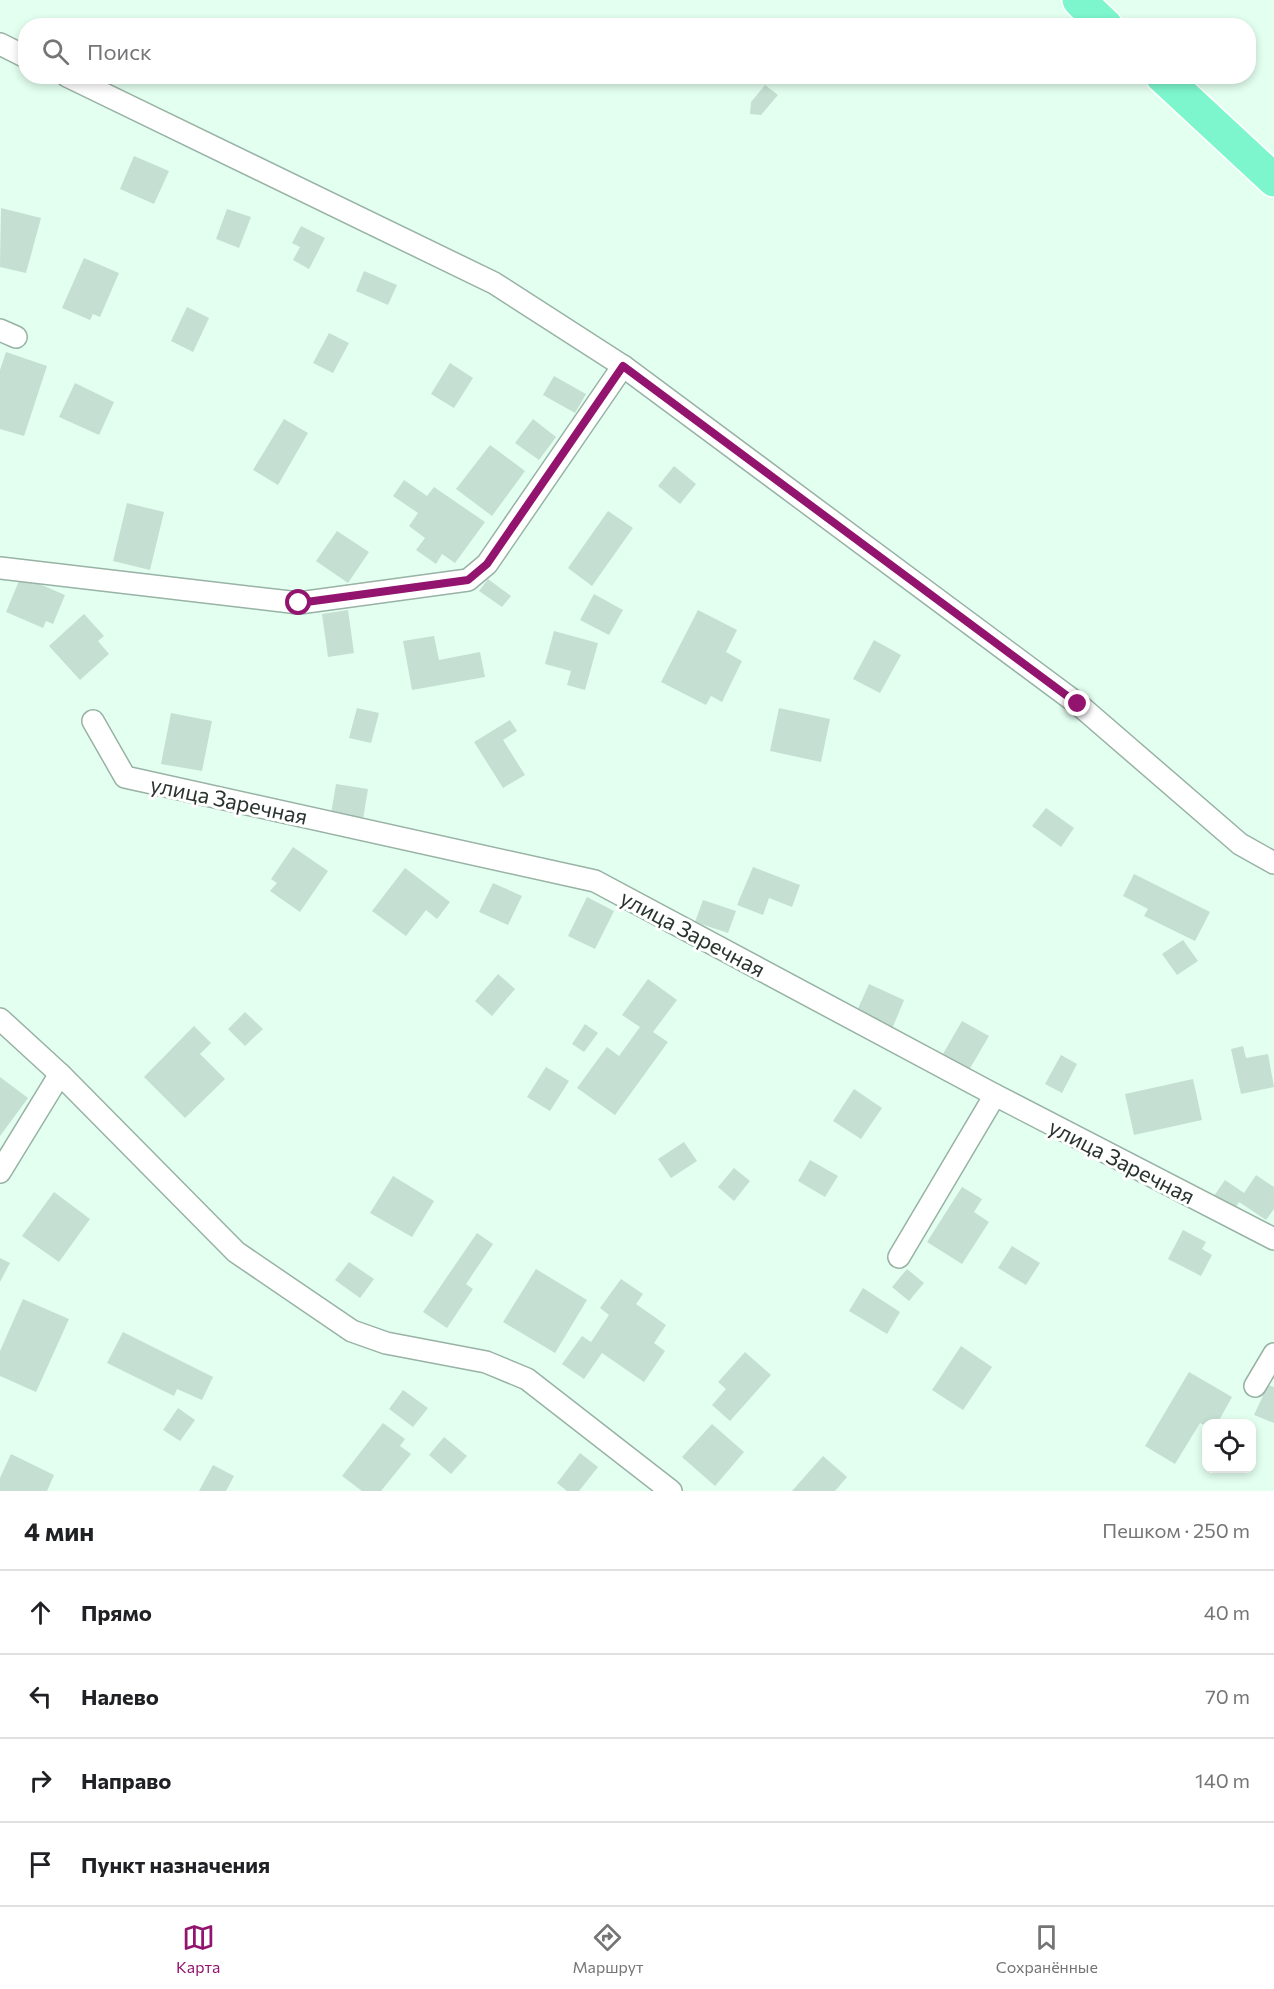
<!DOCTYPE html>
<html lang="ru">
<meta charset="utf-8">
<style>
:root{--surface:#fff;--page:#f2f2f2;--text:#202124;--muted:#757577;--line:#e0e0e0;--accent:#93146f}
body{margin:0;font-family:Commissioner,sans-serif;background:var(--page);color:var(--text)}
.controls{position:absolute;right:18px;bottom:18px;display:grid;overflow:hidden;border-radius:12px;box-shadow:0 3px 9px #0003}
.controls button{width:54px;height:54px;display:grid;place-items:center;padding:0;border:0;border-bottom:2px solid var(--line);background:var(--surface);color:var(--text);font:30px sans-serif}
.stop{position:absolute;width:18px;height:18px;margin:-14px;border:4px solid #93146f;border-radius:50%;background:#fff}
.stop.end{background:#93146f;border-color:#fff;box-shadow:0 2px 6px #0008}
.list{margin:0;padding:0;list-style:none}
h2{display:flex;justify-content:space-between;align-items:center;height:78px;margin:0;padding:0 24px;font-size:26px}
h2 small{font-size:20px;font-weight:400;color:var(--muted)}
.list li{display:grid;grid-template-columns:39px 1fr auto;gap:18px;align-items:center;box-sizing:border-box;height:84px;padding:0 24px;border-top:2px solid var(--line)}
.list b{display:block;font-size:22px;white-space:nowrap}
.list em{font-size:20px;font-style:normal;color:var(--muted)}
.icon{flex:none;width:33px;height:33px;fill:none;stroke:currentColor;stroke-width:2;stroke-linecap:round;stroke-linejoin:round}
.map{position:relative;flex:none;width:1274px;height:1491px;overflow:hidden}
.search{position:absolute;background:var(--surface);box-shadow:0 3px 9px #0003;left:18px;right:18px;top:18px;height:66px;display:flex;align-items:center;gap:15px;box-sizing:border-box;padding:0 21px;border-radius:24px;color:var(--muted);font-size:22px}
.sheet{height:414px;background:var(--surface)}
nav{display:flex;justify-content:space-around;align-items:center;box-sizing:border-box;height:84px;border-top:2px solid var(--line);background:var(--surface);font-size:16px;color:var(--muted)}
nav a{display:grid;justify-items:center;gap:3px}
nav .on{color:var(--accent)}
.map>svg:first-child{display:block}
</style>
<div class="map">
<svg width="1274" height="1491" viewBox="0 0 1274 1491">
<rect width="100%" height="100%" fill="#e3fff0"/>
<g fill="#c5e0d2">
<path d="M765 85 778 95 761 115 750 114 751 102Z"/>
<path d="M134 156 169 171 154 204 120 189Z"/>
<path d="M1 208 41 218 26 273 0 267Z"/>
<path d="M227 209 251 217 239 248 216 239Z"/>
<path d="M301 226 325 238 309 269 293 260 300 247 292 243Z"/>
<path d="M84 258 119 273 100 317 93 314 90 320 62 308Z"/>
<path d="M364 271 397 285 388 305 356 291Z"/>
<path d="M187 307 209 318 193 352 171 341Z"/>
<path d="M329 333 349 343 333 373 313 363Z"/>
<path d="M6 352 47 366 24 436 0 429V370Z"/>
<path d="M450 363 473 378 454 408 431 394Z"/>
<path d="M554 376 586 394 575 413 543 395Z"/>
<path d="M75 383 114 402 99 435 59 417Z"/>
<path d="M284 419 308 433 278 485 253 470Z"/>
<path d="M533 419 556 437 539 460 515 443Z"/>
<path d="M490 445 525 471 492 516 456 489Z"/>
<path d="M674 466 696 484 680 504 658 486Z"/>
<path d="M404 480 427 496 434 487 485 522 455 563 442 554 436 564 416 550 425 538 409 526 418 513 393 496Z"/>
<path d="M127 503 164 512 150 570 113 561Z"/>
<path d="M608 511 633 528 592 586 568 568Z"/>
<path d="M337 531 369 552 348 583 316 561Z"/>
<path d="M21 576 65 595 53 624 46 621 43 628 6 612Z"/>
<path d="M488 579 511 596 502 607 479 591Z"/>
<path d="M594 594 623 610 609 635 580 620Z"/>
<path d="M348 610 354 653 328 657 322 614Z"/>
<path d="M698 610 737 630 726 652 742 661 722 702 711 696 706 705 661 682Z"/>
<path d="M84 614 104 636 98 641 109 654 80 680 49 646Z"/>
<path d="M554 631 598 643 585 690 567 685 571 671 545 664Z"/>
<path d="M434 636 439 660 480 652 485 677 412 690 403 641Z"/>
<path d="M874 640 901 655 880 693 853 679Z"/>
<path d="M357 708 379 713 371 743 349 738Z"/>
<path d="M779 708 830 719 821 762 770 751Z"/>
<path d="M171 713 212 721 202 771 161 764Z"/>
<path d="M510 720 517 731 503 740 525 775 503 788 474 742Z"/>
<path d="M336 784 368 789 363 819 331 814Z"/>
<path d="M1046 808 1074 828 1061 847 1032 826Z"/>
<path d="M293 847 328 871 300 912 270 891 277 883 271 879Z"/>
<path d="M753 867 800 885 792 907 769 898 763 915 737 905Z"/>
<path d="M405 868 450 902 437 919 426 910 406 936 372 911Z"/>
<path d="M1134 874 1210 912 1195 941 1144 916 1148 909 1123 896Z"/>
<path d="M493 883 522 896 508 925 479 912Z"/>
<path d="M587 897 614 911 595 949 568 936Z"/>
<path d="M703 900 736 911 728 933 695 922Z"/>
<path d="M1183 940 1198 961 1177 975 1162 954Z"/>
<path d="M498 974 515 989 492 1016 475 1001Z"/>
<path d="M648 979 677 1000 653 1032 668 1042 615 1115 577 1088 607 1047 619 1056 640 1027 622 1015Z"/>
<path d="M869 984 904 1000 892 1029 856 1013Z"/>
<path d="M245 1012 263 1029 245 1046 228 1029Z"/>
<path d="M962 1021 989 1036 969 1070 943 1054Z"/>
<path d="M585 1024 598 1033 584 1052 572 1044Z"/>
<path d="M194 1026 211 1043 200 1054 225 1079 185 1118 144 1077Z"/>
<path d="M1243 1046 1246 1058 1268 1054 1274 1087 1241 1094 1231 1049Z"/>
<path d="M1061 1055 1077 1064 1062 1093 1045 1084Z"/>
<path d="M546 1067 569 1081 550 1111 527 1097Z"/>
<path d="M0 1077 28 1098 0 1136Z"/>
<path d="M1193 1079 1202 1120 1134 1135 1125 1094Z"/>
<path d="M854 1089 882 1108 861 1139 833 1121Z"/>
<path d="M684 1142 697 1161 671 1178 658 1159Z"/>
<path d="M810 1160 838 1176 825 1197 798 1181Z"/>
<path d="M734 1168 750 1181 734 1201 718 1187Z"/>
<path d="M1256 1175 1274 1187V1209L1266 1220 1239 1202 1234 1210 1214 1196 1225 1180 1244 1193Z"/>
<path d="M393 1176 434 1201 412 1237 370 1213Z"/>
<path d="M962 1187 982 1199 974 1212 989 1222 962 1264 927 1242Z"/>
<path d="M54 1192 90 1219 59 1262 22 1236Z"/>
<path d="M1183 1230 1206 1242 1202 1249 1212 1255 1201 1276 1168 1259Z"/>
<path d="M477 1233 493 1244 466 1284 473 1289 447 1328 423 1312Z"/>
<path d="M1012 1246 1040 1263 1026 1285 998 1268Z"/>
<path d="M0 1258 10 1263 0 1282Z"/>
<path d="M349 1262 374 1279 360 1298 335 1280Z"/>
<path d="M536 1269 587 1300 555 1353 503 1322Z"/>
<path d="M907 1269 924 1283 909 1301 892 1287Z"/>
<path d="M621 1279 643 1294 636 1304 666 1325 654 1343 665 1351 644 1382 602 1353 584 1379 562 1364 582 1336 591 1342 609 1315 600 1308Z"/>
<path d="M863 1288 900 1312 887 1334 849 1311Z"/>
<path d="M23 1299 69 1319 36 1392 0 1376V1351Z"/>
<path d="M123 1332 213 1377 202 1400 177 1389 174 1396 107 1363Z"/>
<path d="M961 1346 992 1367 963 1410 932 1390Z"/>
<path d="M745 1352 771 1375 730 1421 712 1405 726 1389 718 1382Z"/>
<path d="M1189 1372 1232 1397 1217 1424H1206V1426L1200 1423 1175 1464 1145 1446Z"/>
<path d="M1268 1385 1274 1387V1423L1254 1415Z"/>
<path d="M403 1390 428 1408 413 1427 389 1409Z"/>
<path d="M178 1408 195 1420 180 1441 163 1430Z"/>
<path d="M383 1423 405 1439 400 1446 411 1454 381 1491H362L342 1476Z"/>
<path d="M712 1424 744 1452 715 1486 682 1457Z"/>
<path d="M444 1437 467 1456 451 1474 429 1455Z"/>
<path d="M580 1453 598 1467 579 1491H567L557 1483Z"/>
<path d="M11 1454 54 1475 47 1491H0V1478Z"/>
<path d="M823 1456 847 1477 835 1491H792Z"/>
<path d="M213 1465 234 1476 226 1491H199Z"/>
</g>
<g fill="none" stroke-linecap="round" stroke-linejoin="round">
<defs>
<g id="street">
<path d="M0 44 26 57"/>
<path d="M67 76 494 283 623 366 1078 704 1240 844 1274 863"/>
<path d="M0 330 16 337"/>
<path d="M0 568 299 603 468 580 487 564 623 366"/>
<path d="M93 721 125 777 595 881 995 1095 1274 1239"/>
<path d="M0 1019 60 1074 236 1252 352 1331 386 1343 486 1362 527 1379 671 1491"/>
<path d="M0 1172 60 1074"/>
<path d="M899 1257 995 1095"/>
<path d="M1255 1386 1274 1354"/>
</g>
<g id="primary">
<path d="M1079 0 1106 26"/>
<path d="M1162 76 1274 180"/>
</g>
</defs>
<use href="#street" stroke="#98b2a5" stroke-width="24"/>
<use href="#primary" stroke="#fff" stroke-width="36"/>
<use href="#street" stroke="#fff" stroke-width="21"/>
<use href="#primary" stroke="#7df6ce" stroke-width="33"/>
</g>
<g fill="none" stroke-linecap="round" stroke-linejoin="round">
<path stroke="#93146f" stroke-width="8" d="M299 603 468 580 487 564 623 366 1078 704"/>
</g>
<g text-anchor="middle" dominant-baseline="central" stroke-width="6" stroke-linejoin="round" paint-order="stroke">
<g font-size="22" fill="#2a352f" stroke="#fff">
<text transform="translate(229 800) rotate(12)">улица Заречная</text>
<text transform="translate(693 933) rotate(28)">улица Заречная</text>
<text transform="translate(1122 1161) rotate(27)">улица Заречная</text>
</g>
</g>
</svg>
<div class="controls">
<button><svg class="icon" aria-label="locate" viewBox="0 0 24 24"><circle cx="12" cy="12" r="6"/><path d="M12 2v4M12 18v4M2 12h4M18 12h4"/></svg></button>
</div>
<div class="stop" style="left:299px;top:603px"></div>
<div class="stop end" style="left:1078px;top:704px"></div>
<div class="search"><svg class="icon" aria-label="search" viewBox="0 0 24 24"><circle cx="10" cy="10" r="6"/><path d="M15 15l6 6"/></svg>Поиск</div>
</div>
<section class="sheet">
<h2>4 мин<small>Пешком · 250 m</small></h2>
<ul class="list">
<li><svg class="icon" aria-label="ahead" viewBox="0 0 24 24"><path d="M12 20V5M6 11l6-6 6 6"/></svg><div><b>Прямо</b></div><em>40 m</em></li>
<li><svg class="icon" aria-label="left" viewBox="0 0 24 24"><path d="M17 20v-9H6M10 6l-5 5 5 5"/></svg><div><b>Налево</b></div><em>70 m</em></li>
<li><svg class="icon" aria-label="right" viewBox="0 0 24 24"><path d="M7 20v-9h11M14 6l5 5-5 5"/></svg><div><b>Направо</b></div><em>140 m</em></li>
<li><svg class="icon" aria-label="arrive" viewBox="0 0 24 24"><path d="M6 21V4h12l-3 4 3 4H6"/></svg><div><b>Пункт назначения</b></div></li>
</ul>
</section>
<nav>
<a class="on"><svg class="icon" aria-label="map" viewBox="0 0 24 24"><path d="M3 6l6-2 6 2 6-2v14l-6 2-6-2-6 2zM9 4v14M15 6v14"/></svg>Карта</a>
<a><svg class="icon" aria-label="directions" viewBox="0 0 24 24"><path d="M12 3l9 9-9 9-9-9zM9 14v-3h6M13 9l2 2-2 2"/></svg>Маршрут</a>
<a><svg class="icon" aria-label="saved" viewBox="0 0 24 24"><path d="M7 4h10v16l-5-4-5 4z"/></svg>Сохранённые</a>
</nav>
